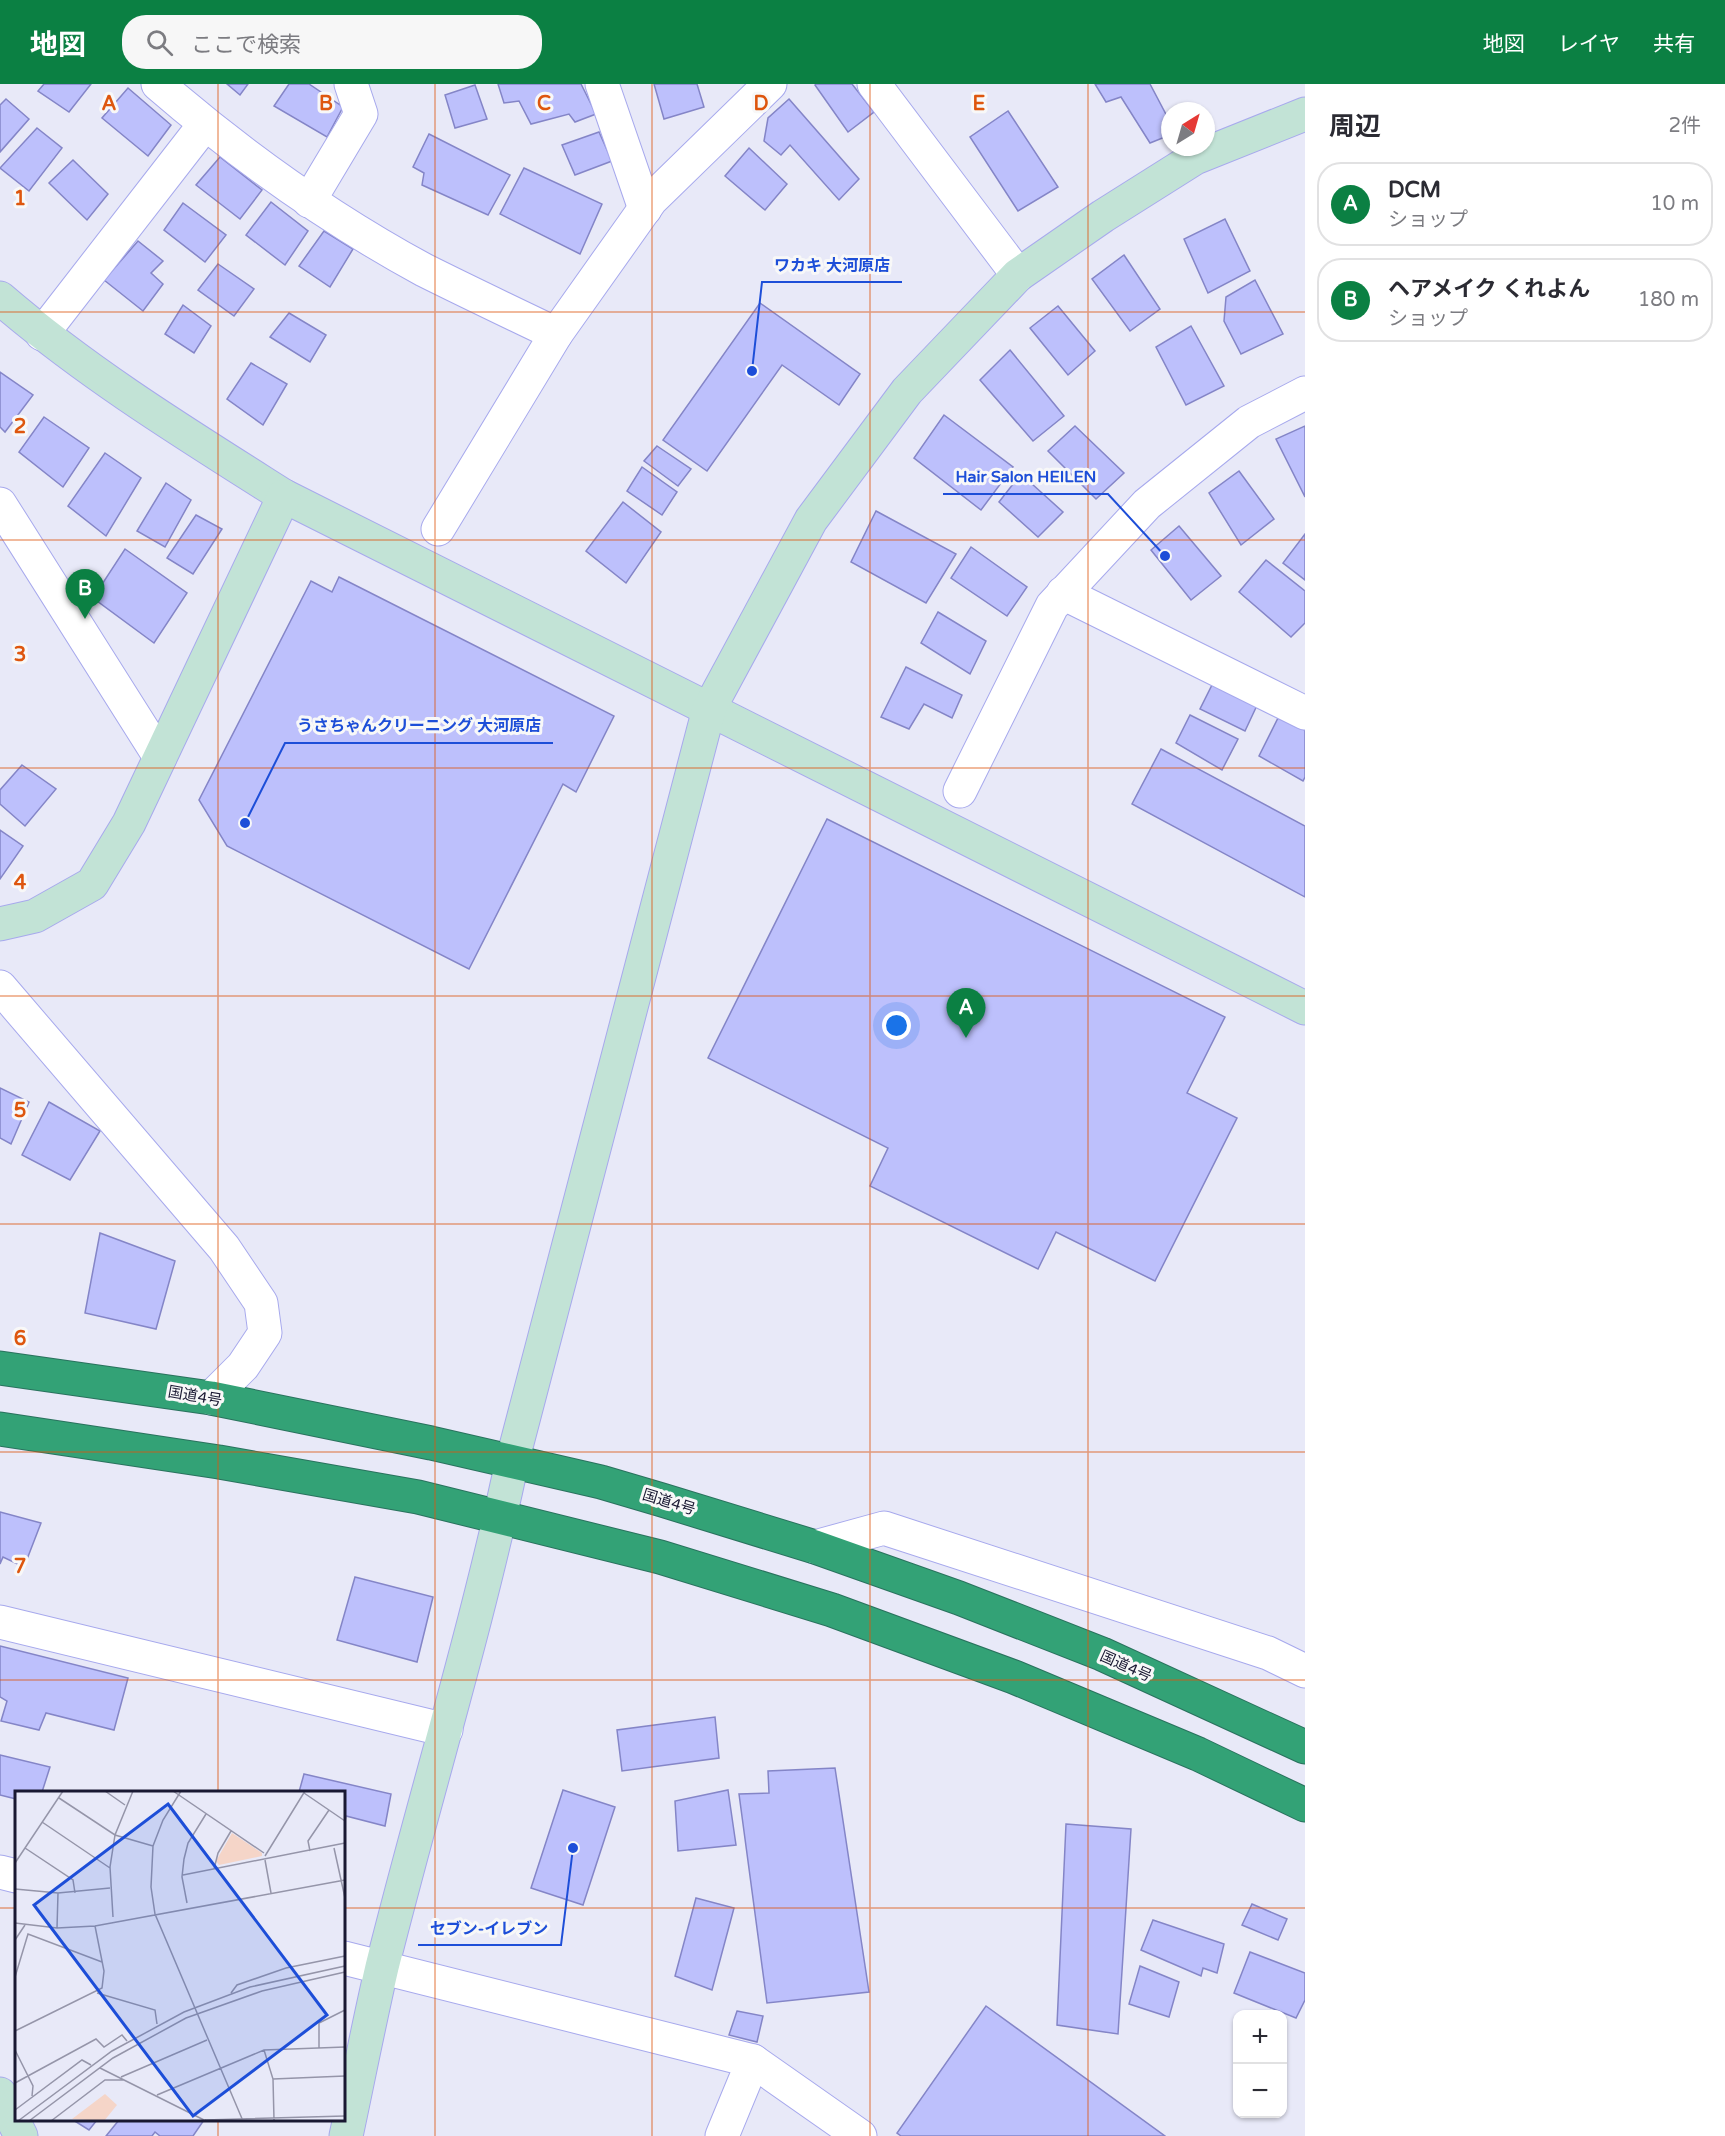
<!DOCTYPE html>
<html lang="ja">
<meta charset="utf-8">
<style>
:root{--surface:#fff;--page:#f7f7f7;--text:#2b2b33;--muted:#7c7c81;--line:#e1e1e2;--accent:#0b8043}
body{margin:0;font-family:"Varela Round","Noto Sans JP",sans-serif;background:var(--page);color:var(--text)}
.controls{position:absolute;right:18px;bottom:18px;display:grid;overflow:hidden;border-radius:12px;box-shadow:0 2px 4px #0004}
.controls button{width:54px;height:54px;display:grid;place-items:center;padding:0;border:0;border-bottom:2px solid var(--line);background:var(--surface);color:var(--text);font:30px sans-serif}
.compass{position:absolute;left:1161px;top:18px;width:54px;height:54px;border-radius:50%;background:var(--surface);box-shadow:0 2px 4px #0004;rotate:37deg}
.you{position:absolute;left:897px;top:942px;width:21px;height:21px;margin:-15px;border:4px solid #fff;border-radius:50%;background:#1a73e8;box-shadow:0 0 0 9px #1a73e833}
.badge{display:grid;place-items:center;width:39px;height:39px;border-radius:50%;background:var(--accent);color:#fff;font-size:20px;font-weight:700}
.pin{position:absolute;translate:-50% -50px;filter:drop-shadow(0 2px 3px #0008)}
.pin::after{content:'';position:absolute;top:32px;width:21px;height:18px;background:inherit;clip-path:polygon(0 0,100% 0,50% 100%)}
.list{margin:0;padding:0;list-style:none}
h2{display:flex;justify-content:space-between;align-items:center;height:78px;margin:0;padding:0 24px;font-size:26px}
h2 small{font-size:20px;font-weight:400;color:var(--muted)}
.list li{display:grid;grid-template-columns:39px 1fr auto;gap:18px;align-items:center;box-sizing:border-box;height:84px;margin:0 12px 12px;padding:0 12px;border:2px solid var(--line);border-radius:24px}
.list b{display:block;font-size:22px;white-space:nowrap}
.list p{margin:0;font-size:20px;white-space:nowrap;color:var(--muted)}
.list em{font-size:20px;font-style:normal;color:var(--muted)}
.icon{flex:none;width:33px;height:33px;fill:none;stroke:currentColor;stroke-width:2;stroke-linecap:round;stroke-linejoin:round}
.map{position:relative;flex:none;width:1305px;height:2052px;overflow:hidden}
header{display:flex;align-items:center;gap:36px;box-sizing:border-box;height:84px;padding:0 30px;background:var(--accent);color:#fff}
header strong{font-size:28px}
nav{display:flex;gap:33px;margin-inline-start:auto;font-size:21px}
.search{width:420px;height:54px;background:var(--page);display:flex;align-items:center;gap:15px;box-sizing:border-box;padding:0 21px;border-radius:24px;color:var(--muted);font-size:22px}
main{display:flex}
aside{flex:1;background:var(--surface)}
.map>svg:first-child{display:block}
</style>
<header>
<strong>地図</strong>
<div class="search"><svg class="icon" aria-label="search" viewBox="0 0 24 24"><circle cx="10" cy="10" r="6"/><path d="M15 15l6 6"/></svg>ここで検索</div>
<nav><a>地図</a><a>レイヤ</a><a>共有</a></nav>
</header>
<main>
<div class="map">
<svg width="1305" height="2052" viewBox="0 0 1305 2052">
<rect width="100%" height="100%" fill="#e8e9f8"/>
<g fill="#bdc0fc" stroke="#8485c7" stroke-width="1.5">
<path d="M44 0H91L69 28 38 7Z"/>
<path d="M227 0H248L240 11Z"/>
<path d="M289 0H309L343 23 327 53 274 22Z"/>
<path d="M498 0H581L596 30 575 38 569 30 531 40 519 17 504 19Z"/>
<path d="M654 0H697L704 23 664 35Z"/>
<path d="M816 0H852L874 28 848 48 815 1Z"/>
<path d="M1095 0H1150L1170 38V51L1150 59 1121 13 1106 18Z"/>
<path d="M475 1 487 35 455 44 445 11Z"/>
<path d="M128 4 171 41 148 72 102 34Z"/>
<path d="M6 15 29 35 0 68V21Z"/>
<path d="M789 15 859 95 839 116 790 61 781 71 764 57 768 34Z"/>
<path d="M1008 27 1058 103 1018 127 970 53Z"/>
<path d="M37 44 62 64 29 107 0 84Z"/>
<path d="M599 48 612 77 575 91 562 61Z"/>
<path d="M429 50 510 91 488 131 422 101 424 89 413 83Z"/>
<path d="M749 64 787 100 765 126 725 92Z"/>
<path d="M220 73 262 106 240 135 196 101Z"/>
<path d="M73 76 108 110 87 136 49 99Z"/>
<path d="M524 84 602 120 580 170 500 130Z"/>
<path d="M271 118 308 147 285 181 246 151Z"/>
<path d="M183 119 226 151 205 178 164 146Z"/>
<path d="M1225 135 1250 187 1208 209 1184 155Z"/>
<path d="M324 147 353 165 330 203 299 182Z"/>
<path d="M138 157 163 177 151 189 163 200 143 227 104 196Z"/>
<path d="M1124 171 1160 225 1130 247 1092 195Z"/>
<path d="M218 180 254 205 234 232 198 206Z"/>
<path d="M1255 196 1283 250 1241 270 1224 237 1226 213Z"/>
<path d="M760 219 860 290 839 321 782 281 707 387 663 356Z"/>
<path d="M183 221 211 242 194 269 165 250Z"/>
<path d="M1058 222 1095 267 1068 291 1030 244Z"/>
<path d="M289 229 326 251 310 278 270 253Z"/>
<path d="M1191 242 1224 302 1186 321 1156 263Z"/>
<path d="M1010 266 1064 332 1033 357 980 296Z"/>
<path d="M251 279 287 300 263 341 227 315Z"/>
<path d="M0 288 33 311 5 348 0 343Z"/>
<path d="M944 331 1013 383 981 426 914 374Z"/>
<path d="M44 333 89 364 63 403 19 368Z"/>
<path d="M1075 342 1124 389 1096 415 1048 367Z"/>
<path d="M1305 342V413L1276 355Z"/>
<path d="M657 362 691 385 678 402 644 377Z"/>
<path d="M105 369 141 394 106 452 68 422Z"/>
<path d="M642 383 677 408 662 431 627 407Z"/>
<path d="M1239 387 1274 435 1241 461 1209 409Z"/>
<path d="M1021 390 1063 428 1038 453 999 418Z"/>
<path d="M166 399 191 416 165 463 137 447Z"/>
<path d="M623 418 661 448 626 499 586 467Z"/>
<path d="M876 427 956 470 926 519 851 478Z"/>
<path d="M196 431 222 445 193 490 167 474Z"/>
<path d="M1179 442 1221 492 1191 516 1151 466Z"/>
<path d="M1305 450V496L1283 479Z"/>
<path d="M971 463 1027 503 1007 532 951 494Z"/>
<path d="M125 465 187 509 154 559 93 514Z"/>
<path d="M1266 476 1305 507V539L1291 553 1239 508Z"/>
<path d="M339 493 614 632 576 708 563 700 469 885 227 762 199 716 311 497 332 508Z"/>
<path d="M938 528 986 557 970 590 921 559Z"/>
<path d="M906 583 962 611 952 634 924 620 909 645 881 633Z"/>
<path d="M1214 597 1260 615 1245 647 1200 625Z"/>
<path d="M1190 631 1238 655 1222 686 1176 659Z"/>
<path d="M1278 634 1305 646V693L1303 697 1259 672Z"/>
<path d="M1161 665 1305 742V813L1132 720Z"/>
<path d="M22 681 56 705 25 742 0 720V706Z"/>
<path d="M827 735 1225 933 1187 1009 1237 1034 1155 1197 1056 1148 1038 1185 870 1102 888 1064 708 974Z"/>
<path d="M0 746 23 762 0 795Z"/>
<path d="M0 1004 29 1018 11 1060 0 1054Z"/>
<path d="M49 1018 100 1047 70 1096 22 1071Z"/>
<path d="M100 1149 175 1177 156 1245 85 1229Z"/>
<path d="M0 1428 41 1439 24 1483 3 1473 0 1480Z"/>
<path d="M355 1493 433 1513 417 1578 337 1556Z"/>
<path d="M0 1562 128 1594 114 1646 46 1629 39 1646 1 1637 7 1617 0 1613Z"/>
<path d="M715 1633 719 1674 622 1687 617 1646Z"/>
<path d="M0 1671 50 1683 42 1708H16V1715L0 1711Z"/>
<path d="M835 1684 869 1908 767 1919 739 1710 769 1709 768 1687Z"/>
<path d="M304 1690 391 1710 385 1742 346 1732 344 1742V1708H299Z"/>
<path d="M563 1706 615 1723 583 1821 531 1804Z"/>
<path d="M728 1706 736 1761 678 1767 675 1717Z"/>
<path d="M1066 1740 1131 1745 1118 1950 1057 1941Z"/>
<path d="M696 1814 734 1824 712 1906 675 1892Z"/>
<path d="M1252 1820 1287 1835 1278 1856 1242 1841Z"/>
<path d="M1153 1836 1224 1860 1217 1889 1203 1884 1201 1892 1141 1866Z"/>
<path d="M1250 1868 1305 1889V1916L1296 1934 1234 1909Z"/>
<path d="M1140 1882 1179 1898 1169 1933 1129 1920Z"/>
<path d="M986 1922 1165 2052H901L897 2049Z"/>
<path d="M737 1927 763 1932 757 1958 729 1951Z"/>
<path d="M73 2036H97L89 2046Z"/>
<path d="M119 2036H204L193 2052H160L155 2048 152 2052H106Z"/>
</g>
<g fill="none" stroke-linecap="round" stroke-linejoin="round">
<defs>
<g id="street">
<path d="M158 0C239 70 330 135 424 186 468 208 512 229 556 250"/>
<path d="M602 0 645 125"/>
<path d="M874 0 1018 191"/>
<path d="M309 117 361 30 351 0"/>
<path d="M42 250 205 40"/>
<path d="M0 420 160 673"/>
<path d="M438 445 556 250 651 116 770 0"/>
<path d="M1063 509 1305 629"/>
<path d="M960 707 1052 522 1147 420 1249 338 1305 309"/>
<path d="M0 903 224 1164 261 1219 265 1249 243 1282 211 1314"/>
<path d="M815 1463 884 1444 1268 1569 1305 1587"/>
<path d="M0 1538 446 1646"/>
<path d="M0 1788 16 1792"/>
<path d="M344 1874 753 1977 860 2052"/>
<path d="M722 2052 753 1977"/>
</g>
<g id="secondary">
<path d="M0 214C87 289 186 350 284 412L1305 924"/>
<path d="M0 840 35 832 92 800 129 739 284 412"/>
<path d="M0 2010 21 2052"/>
<path d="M346 2052C358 1996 369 1939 382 1883 424 1715 476 1548 512 1378L709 625 811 436 907 307 1018 191 1103 132 1195 74 1305 30"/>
</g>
<g id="highway">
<path d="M0 1284 211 1314 431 1359 601 1398 662 1416 815 1463 959 1514 1102 1570 1305 1663"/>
<path d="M0 1345 219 1378 418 1413 660 1473 832 1526 1014 1593 1198 1670 1305 1721"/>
</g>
</defs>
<use href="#street" stroke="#a7a9ed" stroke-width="35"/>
<use href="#secondary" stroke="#a7a9ed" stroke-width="35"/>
<use href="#highway" stroke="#2a725e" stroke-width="35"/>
<use href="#street" stroke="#fff" stroke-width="33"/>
<use href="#secondary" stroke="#c2e3d6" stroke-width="33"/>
<use href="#highway" stroke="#33a276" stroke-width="33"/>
</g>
<path fill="none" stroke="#de560e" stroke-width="1.5" stroke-opacity="0.55" d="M218 0V1708M435 0V2052M652 0V2052M870 0V2052M1088 0V2052M0 228H1305M0 456H1305M0 684H1305M0 912H1305M0 1140H1305M0 1368H1305M0 1596H1305M0 1824H16M344 1824H1305M218 2036V2052"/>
<g text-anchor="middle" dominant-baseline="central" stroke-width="6" stroke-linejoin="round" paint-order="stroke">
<g font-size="15" fill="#191832" stroke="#f8f8f8">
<text transform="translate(195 1312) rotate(10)">国道4号</text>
<text transform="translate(669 1418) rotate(17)">国道4号</text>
<text transform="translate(1126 1582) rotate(24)">国道4号</text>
</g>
</g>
<g transform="translate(15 1707)">
<rect width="330" height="330" fill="#e8e9f8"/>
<path d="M217 42 247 62V65L204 74 201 70ZM90 303 102 314 89 330 57 328Z" fill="#f5d5c8"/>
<path fill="none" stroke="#9595a9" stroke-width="1.5" d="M90 0 110 14M158 0 249 62M166 0 148 29 138 55 136 96 140 123 228 330M289 2 330 30M44 7 100 44 138 55M27 31 95 77M10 57 58 89 60 102M319 57 330 107M295 60 293 50 314 19M250 65 290 0M250 69 256 102M0 72 48 0M199 78 203 62 216 40M168 84 330 52M0 98 43 102 95 97M172 112 167 86 169 68 173 52 191 23M98 126 95 76 100 44 118 0M0 132 42 137 80 135 330 89M42 137 43 102M0 149 10 134M0 186 13 143 87 171M82 202 140 219 142 233M216 202 222 194 271 177 330 165M0 240 87 197 89 180 80 135M304 257V232L330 219M0 259 18 295 17 305M249 259 258 288 259 329M85 277 191 330M106 286 192 249M258 288 330 285M0 292 81 248 89 256 107 244 112 250M142 304 249 259 330 256M0 319 67 269 76 274M190 329 330 325M3 330 97 260 169 221 235 196 330 175M14 330 98 267 171 227 247 200 330 181M36 330 90 289H109"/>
<path fill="#1d4ed8" fill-opacity="0.15" stroke="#1d4ed8" stroke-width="3" d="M153 13 312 224 178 325 19 114Z"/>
<rect width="330" height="330" fill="none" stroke="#191832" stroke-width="3"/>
</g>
<g font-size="20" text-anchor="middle" font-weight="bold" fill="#de560e" stroke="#f8f8f8" stroke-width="6" stroke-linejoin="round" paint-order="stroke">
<text x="109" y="26">A</text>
<text x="326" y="26">B</text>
<text x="544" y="26">C</text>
<text x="761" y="26">D</text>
<text x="979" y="26">E</text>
<text x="20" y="121">1</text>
<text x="20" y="349">2</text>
<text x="20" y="577">3</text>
<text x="20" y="805">4</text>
<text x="20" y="1033">5</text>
<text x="20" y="1261">6</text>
<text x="20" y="1489">7</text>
</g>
<path fill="none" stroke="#1d4ed8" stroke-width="2" d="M752 287L762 198H902M1165 472L1108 410H943M245 739L285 659H553M573 1764L561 1861H418"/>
<g fill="#1d4ed8" stroke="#f8f8f8" stroke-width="2">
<circle cx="752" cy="287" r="6"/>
<circle cx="1165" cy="472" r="6"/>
<circle cx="245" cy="739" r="6"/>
<circle cx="573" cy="1764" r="6"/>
</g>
<g font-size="16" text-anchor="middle" font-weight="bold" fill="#1d4ed8" stroke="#f8f8f8" stroke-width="6" stroke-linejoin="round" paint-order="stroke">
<text x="832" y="187">ワカキ 大河原店</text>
<text x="1026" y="398">Hair Salon HEILEN</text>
<text x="419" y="647">うさちゃんクリーニング 大河原店</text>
<text x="489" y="1850">セブン-イレブン</text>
</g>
</svg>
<div class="controls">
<button>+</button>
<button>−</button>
</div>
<svg class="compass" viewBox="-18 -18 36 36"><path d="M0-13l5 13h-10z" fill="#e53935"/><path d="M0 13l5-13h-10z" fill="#7c7c81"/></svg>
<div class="you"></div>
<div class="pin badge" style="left:966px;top:954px">A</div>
<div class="pin badge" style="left:85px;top:535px">B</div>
</div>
<aside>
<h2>周辺<small>2件</small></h2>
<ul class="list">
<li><span class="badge">A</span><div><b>DCM</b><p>ショップ</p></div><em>10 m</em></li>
<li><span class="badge">B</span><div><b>ヘアメイク くれよん</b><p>ショップ</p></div><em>180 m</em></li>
</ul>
</aside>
</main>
